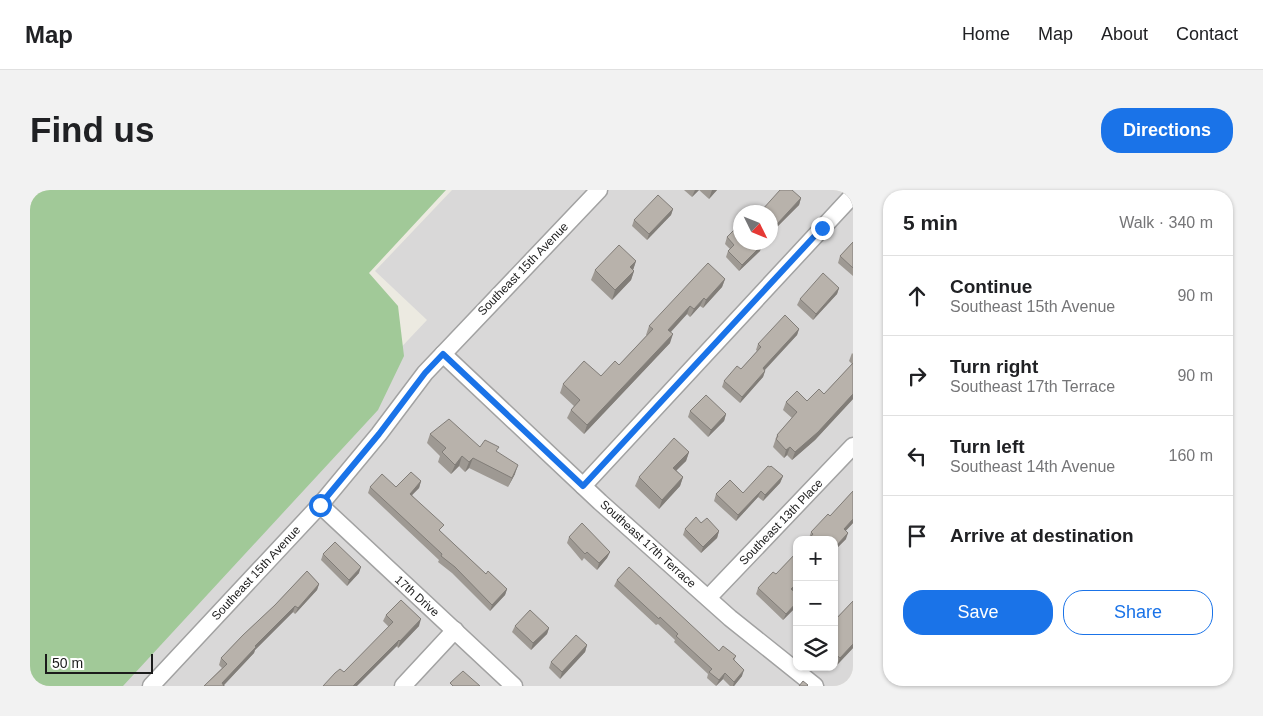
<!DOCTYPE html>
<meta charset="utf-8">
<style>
:root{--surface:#fff;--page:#f2f2f2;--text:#202124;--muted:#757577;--line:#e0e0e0;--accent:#1a73e8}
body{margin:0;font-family:Arial,sans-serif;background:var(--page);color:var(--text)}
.controls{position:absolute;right:15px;bottom:15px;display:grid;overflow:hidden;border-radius:10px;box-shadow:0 1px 4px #0004}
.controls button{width:45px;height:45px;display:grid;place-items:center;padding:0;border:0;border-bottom:1px solid var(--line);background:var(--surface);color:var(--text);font:25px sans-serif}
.compass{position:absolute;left:703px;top:15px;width:45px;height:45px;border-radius:50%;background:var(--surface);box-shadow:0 1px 4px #0004;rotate:133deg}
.scale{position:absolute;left:15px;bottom:12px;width:108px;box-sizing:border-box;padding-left:5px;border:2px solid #1b1b1b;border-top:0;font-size:14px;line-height:18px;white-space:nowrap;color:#1b1b1b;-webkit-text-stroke:4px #fff;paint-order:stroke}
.stop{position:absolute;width:15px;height:15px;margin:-11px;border:4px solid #1a73e8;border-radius:50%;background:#fff}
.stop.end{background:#1a73e8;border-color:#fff;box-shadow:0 1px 5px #0008}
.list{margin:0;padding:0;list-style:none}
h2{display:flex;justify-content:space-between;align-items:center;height:65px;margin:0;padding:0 20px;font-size:21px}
h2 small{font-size:16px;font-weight:400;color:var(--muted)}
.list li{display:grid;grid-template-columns:32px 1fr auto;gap:15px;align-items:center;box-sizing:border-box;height:80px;padding:0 20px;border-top:1px solid var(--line)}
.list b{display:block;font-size:19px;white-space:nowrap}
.list p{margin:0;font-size:16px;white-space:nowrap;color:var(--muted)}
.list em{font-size:16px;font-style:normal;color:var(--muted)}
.actions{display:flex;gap:10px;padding:15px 20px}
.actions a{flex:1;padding:11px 0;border:1px solid var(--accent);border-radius:20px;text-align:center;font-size:18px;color:var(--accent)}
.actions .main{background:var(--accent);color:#fff}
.icon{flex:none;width:28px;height:28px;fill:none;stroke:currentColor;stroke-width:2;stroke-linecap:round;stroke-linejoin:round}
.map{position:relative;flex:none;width:823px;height:496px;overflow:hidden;border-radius:20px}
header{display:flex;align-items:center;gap:30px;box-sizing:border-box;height:70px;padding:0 25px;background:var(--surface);border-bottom:1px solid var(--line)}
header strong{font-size:24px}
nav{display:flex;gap:28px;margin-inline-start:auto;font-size:18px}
.intro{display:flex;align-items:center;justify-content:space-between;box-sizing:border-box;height:120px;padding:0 30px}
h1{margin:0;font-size:35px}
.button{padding:12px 22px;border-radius:20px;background:var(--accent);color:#fff;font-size:18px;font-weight:700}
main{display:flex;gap:30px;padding:0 30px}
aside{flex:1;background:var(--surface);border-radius:20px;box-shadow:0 1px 4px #0004}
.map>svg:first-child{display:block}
</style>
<header>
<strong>Map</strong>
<nav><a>Home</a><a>Map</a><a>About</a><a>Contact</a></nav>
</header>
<div class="intro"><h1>Find us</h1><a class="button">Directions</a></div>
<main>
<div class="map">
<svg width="823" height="496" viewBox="0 0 823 496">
<rect width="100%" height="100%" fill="#eceae1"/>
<path fill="#d9d8d8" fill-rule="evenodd" d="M422 0H823V496H51L397 130 345 81ZM710 22H740V52H710ZM767 350H804V477H767Z"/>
<path fill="#a1c998" d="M0 0H416L339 83 368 116 374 166 348 220 93 496H0Z"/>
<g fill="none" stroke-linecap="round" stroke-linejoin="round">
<defs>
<g id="minor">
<path d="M413 164 570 312 700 428 785 496"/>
<path d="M553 296 823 5"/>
<path d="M290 315 484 496"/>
<path d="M678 408 823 256"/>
<path d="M121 496 290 315 349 244 395 183 569 0"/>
<path d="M373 496 425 440"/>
</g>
</defs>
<use href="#minor" stroke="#a2a2a2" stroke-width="19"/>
<use href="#minor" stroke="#fff" stroke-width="16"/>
</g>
<g fill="#9e9993">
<path d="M654 0H669L662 7Z"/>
<path d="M669 0H687L679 9Z"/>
<path d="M771 8 769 15 744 40 740 37V22H731L732 20Z"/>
<path d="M643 19 641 25 617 50 602 36 604 30Z"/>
<path d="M697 47 732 55 730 61 709 81 696 67 698 61 700 59 695 54Z"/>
<path d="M823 52V86L808 73 810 66Z"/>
<path d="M606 71 603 80 604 81 601 90 582 110 561 90 565 80Z"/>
<path d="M695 89 692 97 673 118 670 116 660 127 657 124 641 142 640 153 554 244 537 228 541 220 544 216 530 203 533 194 571 186 589 175 617 145H616L619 136Z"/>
<path d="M809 98 807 104 783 130 767 115 770 109Z"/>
<path d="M769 139 767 145 735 180V181L733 187 710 213 692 197 694 191 711 179 727 161 726 160 728 154Z"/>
<path d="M822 163 823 164V209L785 250 762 270 757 265 754 268 743 257 747 245 762 228 753 220 756 212 777 211 794 204 822 174 819 171Z"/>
<path d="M660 221 696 224 694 231 678 247 658 227Z"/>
<path d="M400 244 467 262 485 284 478 297 439 278 435 282 429 276 421 284 408 272 410 266 397 253Z"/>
<path d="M659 262 656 271 646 280 653 287 650 296 629 319 605 296 609 287Z"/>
<path d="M753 286 750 293 733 311 728 307 706 331 684 311 686 304 713 303Z"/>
<path d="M391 291 389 298 382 305 411 342 456 384 477 399 475 405 460 421 422 383 408 372 409 370 338 303 340 297H366Z"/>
<path d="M823 301V333L816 340V349L804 361V350L779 348 781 342 800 326Z"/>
<path d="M671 333 689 341 687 348 671 363 653 345 655 339Z"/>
<path d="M539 347 580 362 577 368 567 380 554 368 552 371 537 353Z"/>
<path d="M767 362V397L763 401 767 404V416L753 430 726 404 728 398 746 384Z"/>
<path d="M293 364 329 383 317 396 291 370Z"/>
<path d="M277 381 289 394 287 400 265 424 263 422 225 460 224 463 194 495 195 496H174L192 478 189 475 191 468 213 445 245 415Z"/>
<path d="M587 390 689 461 706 466 704 471 712 486 704 496H700L693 489 686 496 677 488 678 484 644 452 645 450 628 434 626 435 584 396Z"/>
<path d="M823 411V458L807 475 804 472V431Z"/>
<path d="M356 425 389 436 368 458 367 456 314 482 359 437 353 431Z"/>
<path d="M485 436 519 438 517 444 501 460 482 442Z"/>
<path d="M557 455 555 462 530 489 519 478 521 472Z"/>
</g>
<g fill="#817d78">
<path d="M665 0H669L662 7Z"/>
<path d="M682 0H687L679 9Z"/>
<path d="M771 8 769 15 744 40 747 34Z"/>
<path d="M643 19 641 25 617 50 619 44Z"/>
<path d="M732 55 730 61 709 81 712 75Z"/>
<path d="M606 71 603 80 600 77Z"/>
<path d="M604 81 601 90 582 110 585 100Z"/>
<path d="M695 89 692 97 673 118 676 110Z"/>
<path d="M809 98 807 104 783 130 786 124Z"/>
<path d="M674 108 670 116 660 127 664 119Z"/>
<path d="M660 116 657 124 635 148 638 140Z"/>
<path d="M769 139 767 145 730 185 733 178Z"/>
<path d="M643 144 640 153 554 244 557 235Z"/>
<path d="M735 181 733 187 710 213 712 207Z"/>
<path d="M823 204V209L785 250 762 270 765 262Z"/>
<path d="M696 224 694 231 678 247 681 240Z"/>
<path d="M760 257 757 265 754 268 756 260Z"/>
<path d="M659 262 656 271 640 287 643 278Z"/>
<path d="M432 266 429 276 421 284 425 275Z"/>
<path d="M443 268 439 278 435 282 439 272Z"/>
<path d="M488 275 485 284 478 297 482 288Z"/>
<path d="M753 286 750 293 733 311 735 305Z"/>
<path d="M653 287 650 296 629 319 632 310Z"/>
<path d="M391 291 389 298 377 310 380 304Z"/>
<path d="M731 301 728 307 706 331 708 325Z"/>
<path d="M823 329V333L812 345 814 339Z"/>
<path d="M689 341 687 348 671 363 673 357Z"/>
<path d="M818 343 816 349 804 361 806 356Z"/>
<path d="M580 362 577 368 567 380 569 373Z"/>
<path d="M331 377 329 383 317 396 319 390Z"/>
<path d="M767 393V397L759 405 761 399Z"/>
<path d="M289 394 287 400 265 424 268 418Z"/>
<path d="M477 399 475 405 460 421 462 415Z"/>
<path d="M767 412V416L753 430 756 424Z"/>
<path d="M265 416 263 422 225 460 224 463 193 496 192 493 225 456Z"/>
<path d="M391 429 389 436 368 458 370 451Z"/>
<path d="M519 438 517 444 501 460 503 453Z"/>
<path d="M369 450 367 456 327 496H323Z"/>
<path d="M823 454V458L807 475 810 468Z"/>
<path d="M557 455 555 462 530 489 532 482Z"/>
<path d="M714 480 712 486 704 496H703L704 492Z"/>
<path d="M695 483 693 489 686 496 689 490Z"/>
</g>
<g fill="#b8b2ab" stroke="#817d78">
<path d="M750 0H762L771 8 747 34 740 28V22H735L732 20Z"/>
<path d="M628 5 643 19 619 44 604 30Z"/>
<path d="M710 34V52H730L732 55 712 75 698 61 704 55 697 47Z"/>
<path d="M823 52V78L810 66Z"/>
<path d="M589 55 606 71 600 77 604 81 585 100 565 80Z"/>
<path d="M678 73 695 89 676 110 674 108 664 119 660 116 638 140 643 144 557 235 541 220 550 210 533 194 554 171 571 186 585 171 589 175 623 139 619 136Z"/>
<path d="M793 83 809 98 786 124 770 109Z"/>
<path d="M755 125 769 139 733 178 735 181 712 207 694 191 707 176 711 179 731 157 728 154Z"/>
<path d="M823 173V204L788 242 765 262 760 257 756 260 746 249 748 246 747 245 767 222 756 212 767 201 777 211 789 199 794 204Z"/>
<path d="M676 205 696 224 681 240 660 221Z"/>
<path d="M419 229 450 257 455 250 469 257 466 261 488 275 482 288 443 268 439 272 432 266 425 275 412 262 416 258 400 244Z"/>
<path d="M644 248 659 262 643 278 653 287 632 310 609 287Z"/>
<path d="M738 276 740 277 741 276 753 286 735 305 731 301 708 325 686 304 700 290 713 303Z"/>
<path d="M381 282 391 291 380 304 414 335 409 340 456 384 458 381 477 399 462 415 425 377 411 366 412 364 340 297 352 284 366 297Z"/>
<path d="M823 301V329L814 339 818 343 806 356 804 354V350H778L783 344 781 342 798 324 800 326Z"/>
<path d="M666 327 671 333 677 328 689 341 673 357 655 339Z"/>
<path d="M552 333 580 362 569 373 557 362 555 364 539 347Z"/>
<path d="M305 352 331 377 319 390 293 364Z"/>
<path d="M767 362V393L761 399 767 404V412L756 424 728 398 743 382 746 384Z"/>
<path d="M599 377 689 461 693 456 706 466 703 469 714 480 704 492 695 483 689 490 679 482 682 479 646 446 648 444 630 427 629 429 587 390Z"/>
<path d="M277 381 289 394 268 418 265 416 225 456 226 457 192 493 194 496H174L197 474 191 468 213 445 245 415Z"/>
<path d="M371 410 391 429 370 451 369 450 323 496H293L305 483 310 479 314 482 363 432 356 425Z"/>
<path d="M823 411V454L810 468 804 463V431Z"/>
<path d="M500 420 519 438 503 453 485 436Z"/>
<path d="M546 445 557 455 532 482 521 472Z"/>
<path d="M433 481 450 496H423L420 493Z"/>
<path d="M773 491 778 495 777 496H769Z"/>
</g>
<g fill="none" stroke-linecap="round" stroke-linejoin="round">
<path stroke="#1a73e8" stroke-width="6" d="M290 315 349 244 395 183 413 164 553 296 792 38"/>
</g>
<g text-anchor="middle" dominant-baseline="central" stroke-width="5" stroke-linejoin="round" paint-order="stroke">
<g font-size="12" fill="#1b1b1b" stroke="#fff">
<text transform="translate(493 79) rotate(-46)">Southeast 15th Avenue</text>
<text transform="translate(751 332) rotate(-46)">Southeast 13th Place</text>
<text transform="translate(618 354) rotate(42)">Southeast 17th Terrace</text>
<text transform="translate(226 383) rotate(-47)">Southeast 15th Avenue</text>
<text transform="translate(387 406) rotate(42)">17th Drive</text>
</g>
</g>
</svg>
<div class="controls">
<button>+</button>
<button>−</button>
<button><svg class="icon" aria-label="layers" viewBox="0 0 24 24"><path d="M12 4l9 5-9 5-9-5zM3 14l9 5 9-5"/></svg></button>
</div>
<svg class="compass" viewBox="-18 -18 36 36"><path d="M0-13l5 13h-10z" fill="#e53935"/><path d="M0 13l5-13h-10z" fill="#757577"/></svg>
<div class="scale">50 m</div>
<div class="stop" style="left:290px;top:315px"></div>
<div class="stop end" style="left:792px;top:38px"></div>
</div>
<aside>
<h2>5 min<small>Walk · 340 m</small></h2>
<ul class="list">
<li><svg class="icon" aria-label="ahead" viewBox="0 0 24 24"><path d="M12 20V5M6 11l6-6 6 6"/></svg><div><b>Continue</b><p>Southeast 15th Avenue</p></div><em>90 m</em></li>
<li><svg class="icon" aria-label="right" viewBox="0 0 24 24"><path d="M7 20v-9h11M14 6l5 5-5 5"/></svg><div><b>Turn right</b><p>Southeast 17th Terrace</p></div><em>90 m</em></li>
<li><svg class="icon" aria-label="left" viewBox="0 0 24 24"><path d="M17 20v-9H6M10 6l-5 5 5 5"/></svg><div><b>Turn left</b><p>Southeast 14th Avenue</p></div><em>160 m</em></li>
<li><svg class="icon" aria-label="arrive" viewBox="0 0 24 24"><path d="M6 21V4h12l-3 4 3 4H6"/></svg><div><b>Arrive at destination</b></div></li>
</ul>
<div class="actions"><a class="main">Save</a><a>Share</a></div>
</aside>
</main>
